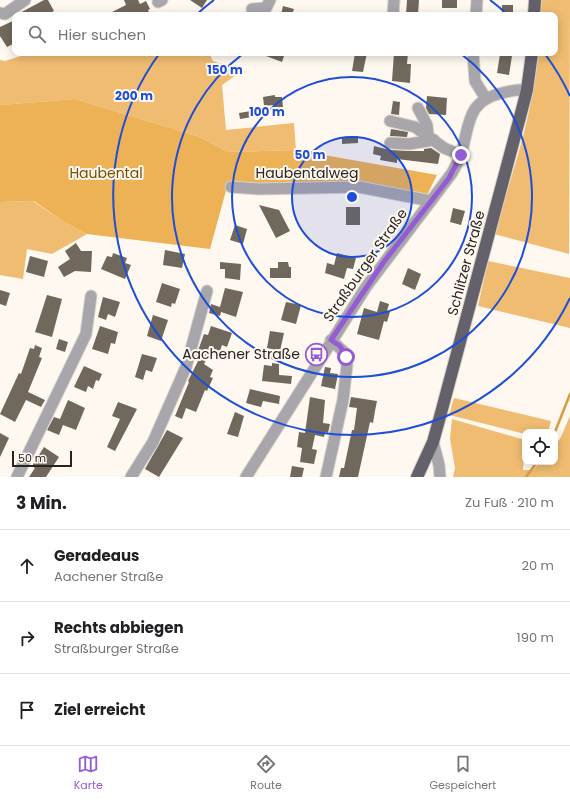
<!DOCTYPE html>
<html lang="de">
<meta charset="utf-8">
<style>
:root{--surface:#fff;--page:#f6f6f6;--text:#202124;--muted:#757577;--line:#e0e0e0;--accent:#945cd4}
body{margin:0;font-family:Poppins,sans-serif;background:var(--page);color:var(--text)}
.controls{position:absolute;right:12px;bottom:12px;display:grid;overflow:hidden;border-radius:8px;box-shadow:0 2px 10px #0003}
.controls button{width:36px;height:36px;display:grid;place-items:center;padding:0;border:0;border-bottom:1px solid var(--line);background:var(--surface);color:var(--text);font:20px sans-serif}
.scale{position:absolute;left:12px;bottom:10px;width:60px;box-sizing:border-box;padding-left:4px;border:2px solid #282520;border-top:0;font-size:11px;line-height:14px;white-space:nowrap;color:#282520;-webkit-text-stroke:3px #fef8f0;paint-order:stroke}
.stop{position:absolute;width:12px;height:12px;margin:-9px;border:3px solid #945cd4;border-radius:50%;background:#fff}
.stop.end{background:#945cd4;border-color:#fff;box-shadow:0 1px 4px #0008}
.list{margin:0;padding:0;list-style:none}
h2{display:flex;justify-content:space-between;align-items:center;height:52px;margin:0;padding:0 16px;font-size:17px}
h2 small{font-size:13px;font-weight:400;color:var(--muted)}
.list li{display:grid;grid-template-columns:26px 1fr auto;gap:12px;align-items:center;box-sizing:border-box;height:72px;padding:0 16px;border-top:1px solid var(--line)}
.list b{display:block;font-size:15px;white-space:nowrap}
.list p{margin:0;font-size:13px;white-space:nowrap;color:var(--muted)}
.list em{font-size:13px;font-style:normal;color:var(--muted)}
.icon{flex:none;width:22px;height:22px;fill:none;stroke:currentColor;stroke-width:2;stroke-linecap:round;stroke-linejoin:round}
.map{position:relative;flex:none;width:570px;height:477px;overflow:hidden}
.search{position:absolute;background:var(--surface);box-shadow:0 2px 10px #0003;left:12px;right:12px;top:12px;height:44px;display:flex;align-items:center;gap:10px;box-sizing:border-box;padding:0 14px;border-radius:8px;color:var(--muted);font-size:15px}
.sheet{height:268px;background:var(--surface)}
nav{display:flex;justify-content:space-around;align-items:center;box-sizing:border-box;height:56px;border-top:1px solid var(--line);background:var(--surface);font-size:11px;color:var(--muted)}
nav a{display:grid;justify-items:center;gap:2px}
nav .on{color:var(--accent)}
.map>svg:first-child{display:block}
</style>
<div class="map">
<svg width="570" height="477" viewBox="0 0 570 477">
<rect width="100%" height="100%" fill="#fef8f0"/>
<g fill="#efbc71">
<path d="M540 0H570L569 254 494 234C511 176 534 115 537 53H555V15H539Z"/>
<path d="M30 53H209L213 61 246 72 236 75 222 85 226 130 294 123 296 150 228 152 197 136 75 99 0 105V60L5 61Z"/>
<path d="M33 201 64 222 87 234 52 254 27 249 23 279 0 275V202Z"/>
<path d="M488 261 570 278V328L478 306Z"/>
<path d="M454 398 551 421 548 432H525V434L449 415Z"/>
<path d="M570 416V477H453L455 468 450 439 452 419 525 440 523 470H533L540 462H555V444L560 439Z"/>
</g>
<path fill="#edb156" d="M75 99 197 136 228 152 296 150 437 175 426 197 365 186 227 187 210 249 87 234 64 222 34 201 0 202V105Z"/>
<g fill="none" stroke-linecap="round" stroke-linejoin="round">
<g stroke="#d79c40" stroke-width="2.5">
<path d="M555 432 570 394"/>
<path d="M526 477 537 462"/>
</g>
</g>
<g fill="#70685c">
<path d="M44 0H48L54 11 46 15H16Z"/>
<path d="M124 0H138L140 4 146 1 150 9 148 10 149 12 144 15H106L126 5Z"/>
<path d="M190 0H207L202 8Z"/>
<path d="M407 0H419L418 15H406Z"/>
<rect x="442" y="0" width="15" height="8"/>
<rect x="502" y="5" width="11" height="10"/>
<path d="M283 6 294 9 292 15H281Z"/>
<path d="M15 20V43L7 47 0 36V27Z"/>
<path d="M258 53H285L282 62Z"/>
<path d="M355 53H367L363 72 352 71Z"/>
<path d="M394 53H408L407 64H411L410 83 392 81Z"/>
<path d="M500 54 512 56 509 75 497 73Z"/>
<path d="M275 95V97H282L283 107 274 108V105L264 106 263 97Z"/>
<path d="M427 96 447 98 446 115 429 114 426 108Z"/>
<path d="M393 101 400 102 399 115 391 114Z"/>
<path d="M251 111 252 117 240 119 239 113Z"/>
<path d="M391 129 408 132 407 137 390 136Z"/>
<path d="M358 136V143L342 144V137Z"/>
<path d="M374 146 390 150 409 151H424V149L431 148 440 154 438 164 397 159V163L380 160 381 156 373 154Z"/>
<path d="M259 205 279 210 290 231 276 238Z"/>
<rect x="346" y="207" width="14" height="18"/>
<path d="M453 208 465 211 461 225 450 222Z"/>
<path d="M235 225 247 229 243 244 230 240Z"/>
<path d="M76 243 81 251H92L91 272 75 271 64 277 58 267 70 259 65 251Z"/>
<path d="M165 250 185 254 182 268 163 265Z"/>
<path d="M113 253 127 258 125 263 131 265 125 279 101 269 107 256 112 257Z"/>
<path d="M337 253 356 258 353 269 347 268 344 279 325 273 327 263 334 265Z"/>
<path d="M30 256 48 261 44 277 26 272Z"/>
<path d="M220 262 241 264 240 280 225 278V269H220Z"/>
<path d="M278 262H288L289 267H291V278H270V268H278Z"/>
<path d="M408 268 421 274 415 290 402 284Z"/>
<path d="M162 283 180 289 175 304 172 303 171 307 156 302Z"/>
<path d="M225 288 243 292 236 317 221 312 220 316 209 313 211 304 220 307Z"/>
<path d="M0 290 10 293 6 306 0 304Z"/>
<path d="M47 295 62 299 52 337 35 332Z"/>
<path d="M103 297 120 302 115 317 108 314 106 320 98 317Z"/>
<path d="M380 301 389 304 387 311 390 312 387 322 384 321 379 340 357 334 364 308 377 312Z"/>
<path d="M286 302 301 305 296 324 281 320Z"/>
<path d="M153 315 168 320 161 341 147 336Z"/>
<path d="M100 326 118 332 115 344 111 343 108 354 92 349Z"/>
<path d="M211 326 232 333 227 347 222 345 220 351 212 348 204 364 213 370 210 377 213 378 207 391 205 390 196 412 186 408 182 419 175 416 189 382 188 381 198 361 195 359 204 334 208 335Z"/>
<path d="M270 331 284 333 280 351 267 348Z"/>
<path d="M59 339 68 342 65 352 56 349Z"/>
<path d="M35 345 42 348 39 357 42 358 28 392 45 400 41 407 26 400 15 422 0 414 19 373 21 374 30 348 34 349Z"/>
<path d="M142 354 157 358 152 372 146 370 143 380 135 377Z"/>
<path d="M272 363 279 364V375L292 376 291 384 262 381 264 365 272 366Z"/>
<path d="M84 366 102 374 99 381 96 380 93 389 88 386 86 392 74 387Z"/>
<path d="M325 367 331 368 330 373 338 374 335 389 321 386Z"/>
<path d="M250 389 280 396 279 404 263 401 261 407 246 403Z"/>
<path d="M310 397 325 400 323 423 330 424 328 433 325 432 324 437 315 435 312 449 317 450 314 464 300 462 302 448 297 447 299 432 305 433Z"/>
<path d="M351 397 377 401 375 411 373 423 370 422 358 477H339L341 468H344L352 430H354L357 408 349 407Z"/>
<path d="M68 400 85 408 76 430 63 425 59 435 47 430 54 417 60 419Z"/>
<path d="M118 402 137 409 115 451 107 447 120 419 112 416Z"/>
<path d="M235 412 244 416 238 437 227 434Z"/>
<path d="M167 430 183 438 159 477 145 469Z"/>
<path d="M0 433 9 438 0 457Z"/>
<path d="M44 447 59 457 46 477H29L35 468 32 466Z"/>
<path d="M292 466 304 468 302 477H290Z"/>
</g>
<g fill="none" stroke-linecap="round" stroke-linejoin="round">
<defs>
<g id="minor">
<path d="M158 2 162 0"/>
<path d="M252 9 266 8 270 0"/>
<path d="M0 13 5 14 25 0"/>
<path d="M393 15 394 0"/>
<path d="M476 15 477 0"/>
<path d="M473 53 475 81 486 99"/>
<path d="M418 108 427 125 428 135"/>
<path d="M390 121 415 127 444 148 461 155"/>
<path d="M390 143 409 144 434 140"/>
<path d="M231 187 258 189 359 187 431 201"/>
<path d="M433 442 439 465 440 477"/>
<path d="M17 477 86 334 91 296"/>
<path d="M131 477 153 442 186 367 207 291"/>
<path d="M246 477 366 287 452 173C455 167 459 161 461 154 470 125 466 101 502 93 510 91 519 89 527 90"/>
<path d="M326 477 343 400 347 365 344 352 331 340"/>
</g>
<g id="major">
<path d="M534 15 535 0"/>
<path d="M417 477 433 442 441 413 520 117 527 90 532 53"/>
</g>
</defs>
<use href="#minor" stroke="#d7d2cb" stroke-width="13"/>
<use href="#major" stroke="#d7d2cb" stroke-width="14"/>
<use href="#minor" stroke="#a8a5ab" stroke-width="11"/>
<use href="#major" stroke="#65616b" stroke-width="12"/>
</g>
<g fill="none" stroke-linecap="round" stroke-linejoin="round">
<path stroke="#945cd4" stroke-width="5" d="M346 357 340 346 331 340 383 263 449 178 461 155"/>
</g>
<circle cx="352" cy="197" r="60" fill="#1d4ed8" fill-opacity=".12"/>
<g fill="none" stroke="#1d4ed8" stroke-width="2">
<circle cx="352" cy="197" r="60"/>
<circle cx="352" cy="197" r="120"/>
<path d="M460 53A180 180 0 1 1 244 53"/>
<path d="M570 298A240 240 0 1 1 159 54M196 15A240 240 0 0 1 214 0M490 0A240 240 0 0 1 508 15M545 54A240 240 0 0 1 570 96"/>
</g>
<defs>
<symbol id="bus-ring" viewBox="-11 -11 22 22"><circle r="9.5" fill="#fef8f0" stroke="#945cd4" stroke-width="1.5"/><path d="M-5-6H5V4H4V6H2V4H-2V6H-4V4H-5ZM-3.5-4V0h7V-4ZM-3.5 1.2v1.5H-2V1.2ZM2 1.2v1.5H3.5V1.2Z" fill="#945cd4"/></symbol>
</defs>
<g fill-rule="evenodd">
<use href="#bus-ring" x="304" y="342" width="25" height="25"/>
</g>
<g text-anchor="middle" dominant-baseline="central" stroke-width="4" stroke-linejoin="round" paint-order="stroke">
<g font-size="14" fill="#754e03" stroke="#fef8f0">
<text x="106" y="173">Haubental</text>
</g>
<g font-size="14" fill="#282520" stroke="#fef8f0">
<text x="307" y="173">Haubentalweg</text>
<text transform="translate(466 263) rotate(-75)">Schlitzer Straße</text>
<text transform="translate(365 265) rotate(-55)">Straßburger Straße</text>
</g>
<g font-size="14" fill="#282520" stroke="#fef8f0" text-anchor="end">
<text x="300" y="354">Aachener Straße</text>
</g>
</g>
<circle cx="352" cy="197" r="6" fill="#1d4ed8" stroke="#fef8f0" stroke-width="2"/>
<g font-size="12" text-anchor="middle" font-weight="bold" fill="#1d4ed8" stroke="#fef8f0" stroke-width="4" stroke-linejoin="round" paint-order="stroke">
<text x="225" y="74">150 m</text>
<text x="134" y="100">200 m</text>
<text x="267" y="116">100 m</text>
<text x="310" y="159">50 m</text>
</g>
</svg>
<div class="controls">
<button><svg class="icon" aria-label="locate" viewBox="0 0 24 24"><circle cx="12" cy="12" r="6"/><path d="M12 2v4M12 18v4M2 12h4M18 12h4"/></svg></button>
</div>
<div class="scale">50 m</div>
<div class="stop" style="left:346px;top:357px"></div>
<div class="stop end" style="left:461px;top:155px"></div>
<div class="search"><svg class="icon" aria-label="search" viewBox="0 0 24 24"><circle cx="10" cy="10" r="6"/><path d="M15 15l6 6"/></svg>Hier suchen</div>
</div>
<section class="sheet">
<h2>3 Min.<small>Zu Fuß · 210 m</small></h2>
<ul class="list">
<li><svg class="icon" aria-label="ahead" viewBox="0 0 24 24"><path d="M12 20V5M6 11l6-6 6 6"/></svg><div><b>Geradeaus</b><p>Aachener Straße</p></div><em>20 m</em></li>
<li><svg class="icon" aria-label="right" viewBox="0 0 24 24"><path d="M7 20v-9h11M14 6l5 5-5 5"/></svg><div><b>Rechts abbiegen</b><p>Straßburger Straße</p></div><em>190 m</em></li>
<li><svg class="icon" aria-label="arrive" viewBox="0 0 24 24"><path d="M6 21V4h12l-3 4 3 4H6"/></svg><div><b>Ziel erreicht</b></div></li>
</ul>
</section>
<nav>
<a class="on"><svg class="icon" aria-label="map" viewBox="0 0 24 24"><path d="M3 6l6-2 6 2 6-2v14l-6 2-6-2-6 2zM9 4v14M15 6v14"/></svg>Karte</a>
<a><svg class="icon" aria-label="directions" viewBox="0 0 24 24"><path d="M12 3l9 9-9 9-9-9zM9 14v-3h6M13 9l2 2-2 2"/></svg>Route</a>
<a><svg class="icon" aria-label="saved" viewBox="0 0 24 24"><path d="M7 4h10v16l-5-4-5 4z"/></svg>Gespeichert</a>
</nav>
